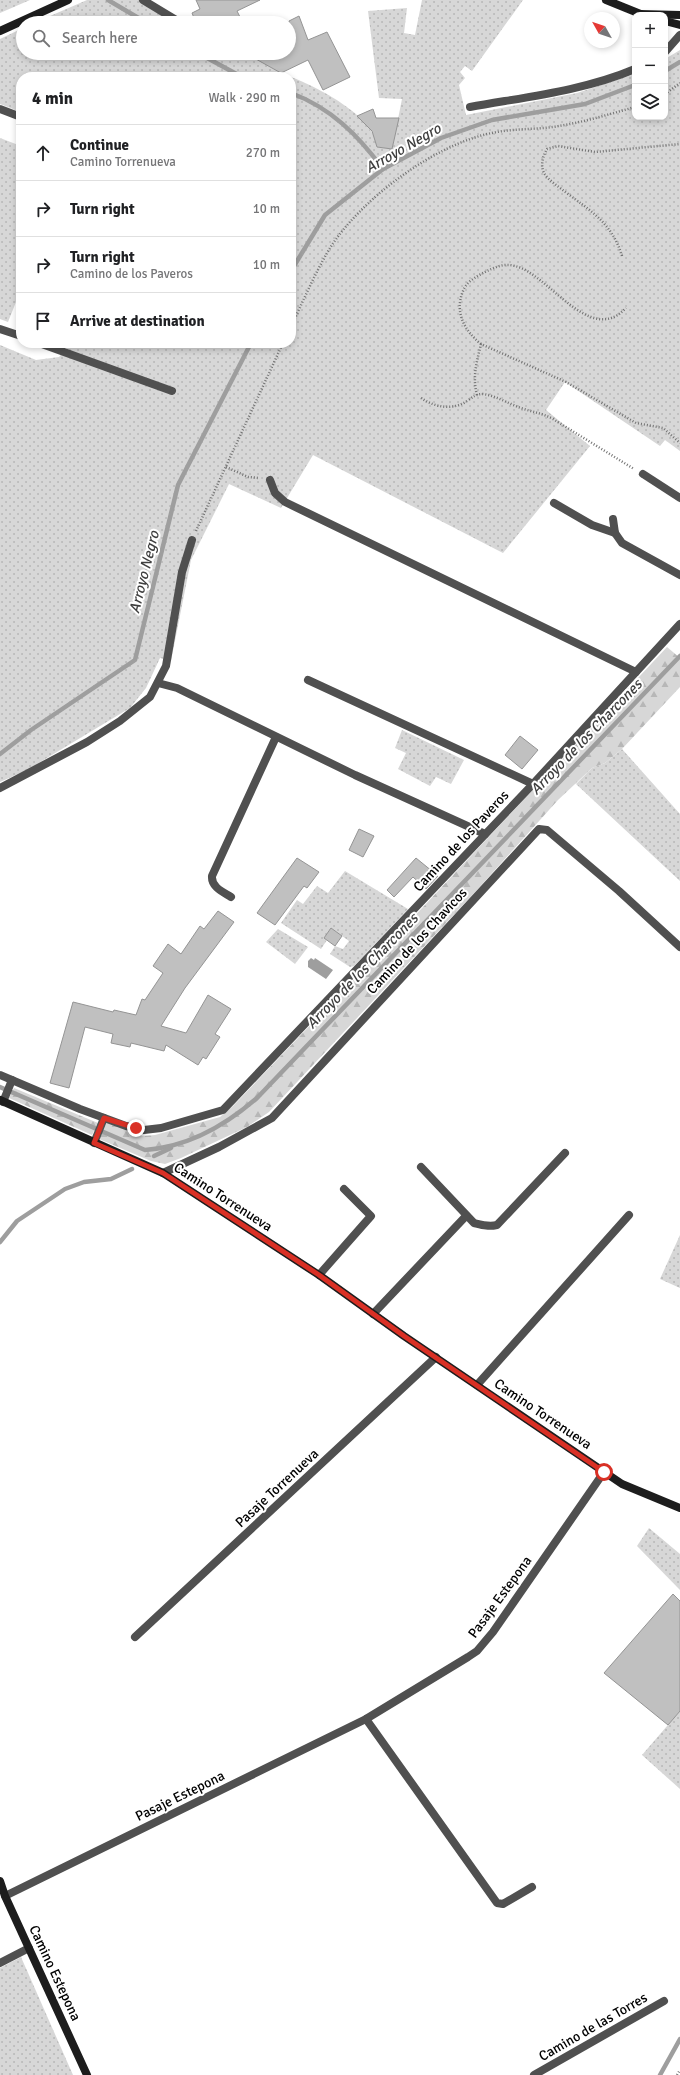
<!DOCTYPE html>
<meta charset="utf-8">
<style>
:root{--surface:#fff;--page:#f2f2f2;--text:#202124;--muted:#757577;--line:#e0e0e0}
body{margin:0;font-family:Signika,sans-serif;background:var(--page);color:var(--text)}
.controls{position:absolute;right:12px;top:12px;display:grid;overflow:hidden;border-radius:8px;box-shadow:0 2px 6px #0003}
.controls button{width:36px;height:36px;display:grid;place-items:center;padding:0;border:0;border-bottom:1px solid var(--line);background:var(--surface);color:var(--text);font:20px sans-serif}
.compass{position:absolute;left:584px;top:12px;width:36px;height:36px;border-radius:50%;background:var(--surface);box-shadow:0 2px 6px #0003;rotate:310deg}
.stop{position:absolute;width:12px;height:12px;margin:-9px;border:3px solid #d93025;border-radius:50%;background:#fff}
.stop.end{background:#d93025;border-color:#fff;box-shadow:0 1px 4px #0008}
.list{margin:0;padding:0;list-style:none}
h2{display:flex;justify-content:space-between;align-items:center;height:52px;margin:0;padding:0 16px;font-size:17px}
h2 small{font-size:13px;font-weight:400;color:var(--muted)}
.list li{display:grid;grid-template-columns:26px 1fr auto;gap:12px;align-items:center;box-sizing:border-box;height:56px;padding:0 16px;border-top:1px solid var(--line)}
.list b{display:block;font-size:15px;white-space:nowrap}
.list p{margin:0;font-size:13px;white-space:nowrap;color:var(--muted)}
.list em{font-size:13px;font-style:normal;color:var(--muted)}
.icon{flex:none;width:22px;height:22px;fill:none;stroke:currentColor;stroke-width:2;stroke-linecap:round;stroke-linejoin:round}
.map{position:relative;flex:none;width:680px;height:2075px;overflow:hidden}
.search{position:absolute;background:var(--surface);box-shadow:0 2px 6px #0003;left:16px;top:16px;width:280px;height:44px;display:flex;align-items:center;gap:10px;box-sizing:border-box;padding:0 14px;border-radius:22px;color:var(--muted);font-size:15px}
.panel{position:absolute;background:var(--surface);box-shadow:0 2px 6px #0003;left:16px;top:72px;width:280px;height:276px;border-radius:16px}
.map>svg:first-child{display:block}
</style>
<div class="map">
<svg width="680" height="2075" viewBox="0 0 680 2075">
<defs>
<pattern id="grass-dots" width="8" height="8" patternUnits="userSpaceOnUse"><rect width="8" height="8" fill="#d7d7d7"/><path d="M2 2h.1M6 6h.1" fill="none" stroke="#b7b7b7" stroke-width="1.8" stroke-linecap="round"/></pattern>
<pattern id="forest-firs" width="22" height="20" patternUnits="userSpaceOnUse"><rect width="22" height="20" fill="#d7d7d7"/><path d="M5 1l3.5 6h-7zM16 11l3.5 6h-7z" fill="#b7b7b7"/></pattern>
</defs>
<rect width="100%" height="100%" fill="#fff"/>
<g fill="url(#grass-dots)">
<path d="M0 0H30L0 13Z"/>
<path d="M87 0H139L176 23H34Z"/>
<path d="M422 0H523L472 71 465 66 460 72 465 78 459 85 466 115 577 93 635 74V117H665V59L680 50V451L665 440 660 446 565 382 546 410 590 446 503 553 313 455 281 508 229 484 191 560 171 661 160 658 146 688 130 708 27 770 0 782V345L36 360 59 357 67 348 68 343H291V77C317 87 375 116 377 147L392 149 402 99 379 98 368 11 407 8 404 33 415 35Z"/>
<path d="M23 28V53H244L290 77H21V112L0 104V39Z"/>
<path d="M0 138 21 146V301L16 302 8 322 0 319Z"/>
<path d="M402 730 464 760 451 784 436 777 430 786 398 769 406 753 395 748Z"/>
<path d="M622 749 680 814V881L576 784 592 768 605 763Z"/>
<path d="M345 871 408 909 354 966 350 967 330 954 335 946 343 949 349 941 331 928 324 938 327 940 321 949 281 923 297 900 303 904 317 886 328 893Z"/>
<path d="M278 929 308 947 295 964 266 942Z"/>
<path d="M680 1235V1288L660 1279Z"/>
<path d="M649 1528 680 1554V1590L637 1546Z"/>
<path d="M680 1711V1789L642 1755Z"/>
<path d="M21 1957 73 2075H0V1968Z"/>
</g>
<g fill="url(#forest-firs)">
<path d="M667 647 680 658V687L622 749 605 763 592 768 558 800 476 891 269 1112 247 1127 181 1158 165 1164 151 1161 99 1139 107 1122 142 1136 155 1135 220 1117 232 1107 424 906Z"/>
<path d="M14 1088 98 1123 92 1135 9 1098Z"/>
</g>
<path fill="#9e9e9e" d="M311 958 314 960 315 958 333 970 326 979 308 967V961Z"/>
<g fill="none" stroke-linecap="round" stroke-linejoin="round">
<g stroke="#9e9e9e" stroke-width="4.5">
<path d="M108 0 147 23"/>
<path d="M198 53 242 77"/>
<path d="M665 71 680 62"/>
<path d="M291 93C331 108 358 135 383 169"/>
<path d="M291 271 325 215 383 169 441 138 492 120 585 104 635 85"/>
<path d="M0 754 31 730 135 660 178 485 251 343"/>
<path d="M0 1087 145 1150C188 1147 226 1125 257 1098L680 656"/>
<path d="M154 1156 171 1148"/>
<path d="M0 1242 17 1221 65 1189 84 1182 111 1179 132 1169"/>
<path d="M660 2075 680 2039"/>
</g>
</g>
<g fill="#c0c0c0" stroke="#949494">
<path d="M196 0H260L237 11 243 23H196L192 13 200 9Z"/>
<path d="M299 16 308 40 327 32 350 77 323 90 308 60 281 73 245 53H289V21Z"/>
<path d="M373 109 376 118H399L392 149 377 147 372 131 357 116Z"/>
<path d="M520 736 538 750 522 769 505 755Z"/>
<path d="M359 829 374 836 363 857 349 850Z"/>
<path d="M297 858 319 872 307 888 304 886 275 925 257 913Z"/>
<path d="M416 858 438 876 426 889 413 877 394 897 387 890Z"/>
<path d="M218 911 234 922 185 988 161 1026 186 1033 208 995 231 1009 215 1034 220 1037 206 1059 203 1057 198 1065 166 1045 164 1051 131 1043 130 1047 111 1043 113 1034 85 1027 69 1088 50 1083 73 1002 113 1012 114 1010 136 1015 142 999 145 1000 163 973 153 966 168 944 181 954 200 926 204 929Z"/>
<path d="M331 928 342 936 335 946 324 938Z"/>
<path d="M673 1594 680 1601V1711L668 1725 604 1673Z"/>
</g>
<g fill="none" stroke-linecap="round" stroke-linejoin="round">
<g stroke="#727272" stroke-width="2.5" stroke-dasharray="1 2" stroke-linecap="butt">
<path d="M665 94 680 83"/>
<path d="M622 256C612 223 591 211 564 191 558 186 548 180 544 173 540 165 543 156 547 149L558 146 595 152 680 144"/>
<path d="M291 327C303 301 315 273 330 248 361 199 435 144 492 133 514 128 537 130 559 126 584 122 610 114 635 107"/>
<path d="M481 344C465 331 454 313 463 291 466 282 477 276 485 272 495 267 504 263 515 266 548 273 590 347 626 308"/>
<path d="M477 395C472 377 477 361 481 344L566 382 636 423 663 428 680 443"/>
<path d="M421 398C435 407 452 411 467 401 473 397 476 394 483 394 497 396 509 404 521 408 532 412 542 413 553 419L634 469"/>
<path d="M226 467 248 477 259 478"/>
<path d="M196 531 283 343"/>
<path d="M677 2075 680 2070"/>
</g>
<g stroke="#505050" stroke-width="8">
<path d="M143 0 181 23"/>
<path d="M0 109 21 117"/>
<path d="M554 503 592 525 615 533"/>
<path d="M231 897C223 892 211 887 212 876L276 737"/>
</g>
<g stroke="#505050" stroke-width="8">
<path d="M665 52 680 35"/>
<path d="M470 107C525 97 583 91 635 69"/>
<path d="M0 329 21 336"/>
<path d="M39 343 172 391"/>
<path d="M643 474 680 498"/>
<path d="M270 480 275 493 285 502 636 672"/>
<path d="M613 519 615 533 622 543 680 575"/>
<path d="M308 680 533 784"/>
<path d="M158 683 177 688 355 775 485 834"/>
<path d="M0 788 87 742 120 721 150 697 166 666 182 572 192 540"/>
<path d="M0 1075 80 1109 126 1126 144 1130 161 1128 223 1110 533 784 680 624"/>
<path d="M3 1102 12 1080"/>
<path d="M94 1143 104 1118"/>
<path d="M421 1167 474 1223C482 1225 488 1227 497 1225L565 1153"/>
<path d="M163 1173 219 1147 272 1118 539 829 547 830 619 891 680 947"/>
<path d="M319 1275 371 1216 344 1189"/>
<path d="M373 1314 466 1216"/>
<path d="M477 1385 629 1215"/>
<path d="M135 1637 436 1357"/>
<path d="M366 1719 497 1903 503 1904 532 1887"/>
<path d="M5 1896 366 1719 468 1657 477 1651 493 1632 604 1472"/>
<path d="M0 1963 29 1948"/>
<path d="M534 2075 664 2001"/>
</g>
<g stroke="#1d1d1d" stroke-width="8">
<path d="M606 0 643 15"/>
<path d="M639 14 680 15"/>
<path d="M665 21 680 25"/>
<path d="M0 31 68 0"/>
<path d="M0 1100 163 1173 319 1275 404 1336 622 1484 680 1508"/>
<path d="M0 1881 5 1896 87 2075"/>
</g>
</g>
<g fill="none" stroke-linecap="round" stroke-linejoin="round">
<path stroke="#d93025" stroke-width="5" d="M136 1128 104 1118 94 1143 163 1173 319 1275 404 1336 604 1472"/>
</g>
<g text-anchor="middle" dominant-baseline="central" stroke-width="4" stroke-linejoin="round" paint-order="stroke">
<g font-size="14" fill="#000" stroke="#fff">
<text transform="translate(461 841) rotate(-47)">Camino de los Paveros</text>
<text transform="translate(417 941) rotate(-47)">Camino de los Chavicos</text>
<text transform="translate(223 1197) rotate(33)">Camino Torrenueva</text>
<text transform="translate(543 1414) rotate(34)">Camino Torrenueva</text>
<text transform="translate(277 1488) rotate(-43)">Pasaje Torrenueva</text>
<text transform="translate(500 1597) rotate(-54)">Pasaje Estepona</text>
<text transform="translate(180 1796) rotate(-26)">Pasaje Estepona</text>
<text transform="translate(55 1973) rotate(65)">Camino Estepona</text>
<text transform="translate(593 2027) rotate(-30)">Camino de las Torres</text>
</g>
<g font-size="15" font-style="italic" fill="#3f3f3f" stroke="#fff">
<text transform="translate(403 148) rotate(-30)">Arroyo Negro</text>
<text transform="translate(144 572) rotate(-76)">Arroyo Negro</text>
<text transform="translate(586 737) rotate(-46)">Arroyo de los Charcones</text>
<text transform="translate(362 971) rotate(-46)">Arroyo de los Charcones</text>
</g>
</g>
</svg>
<div class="controls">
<button>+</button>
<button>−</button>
<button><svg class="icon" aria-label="layers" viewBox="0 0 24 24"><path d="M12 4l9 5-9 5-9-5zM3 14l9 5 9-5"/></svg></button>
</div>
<svg class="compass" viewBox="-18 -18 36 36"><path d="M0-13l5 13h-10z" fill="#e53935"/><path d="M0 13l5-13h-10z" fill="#757577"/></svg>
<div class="stop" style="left:604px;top:1472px"></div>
<div class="stop end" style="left:136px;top:1128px"></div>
<div class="search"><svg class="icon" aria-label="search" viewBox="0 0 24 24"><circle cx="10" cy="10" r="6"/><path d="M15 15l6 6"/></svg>Search here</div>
<section class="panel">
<h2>4 min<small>Walk · 290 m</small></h2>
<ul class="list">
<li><svg class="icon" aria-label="ahead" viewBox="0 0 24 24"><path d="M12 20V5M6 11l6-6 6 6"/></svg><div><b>Continue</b><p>Camino Torrenueva</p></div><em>270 m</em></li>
<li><svg class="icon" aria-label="right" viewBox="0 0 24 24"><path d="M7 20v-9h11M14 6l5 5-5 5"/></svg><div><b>Turn right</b></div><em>10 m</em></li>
<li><svg class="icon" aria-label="right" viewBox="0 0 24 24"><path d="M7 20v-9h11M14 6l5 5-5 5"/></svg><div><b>Turn right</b><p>Camino de los Paveros</p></div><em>10 m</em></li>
<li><svg class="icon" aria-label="arrive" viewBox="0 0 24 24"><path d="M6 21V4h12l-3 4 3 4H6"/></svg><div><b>Arrive at destination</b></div></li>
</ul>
</section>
</div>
